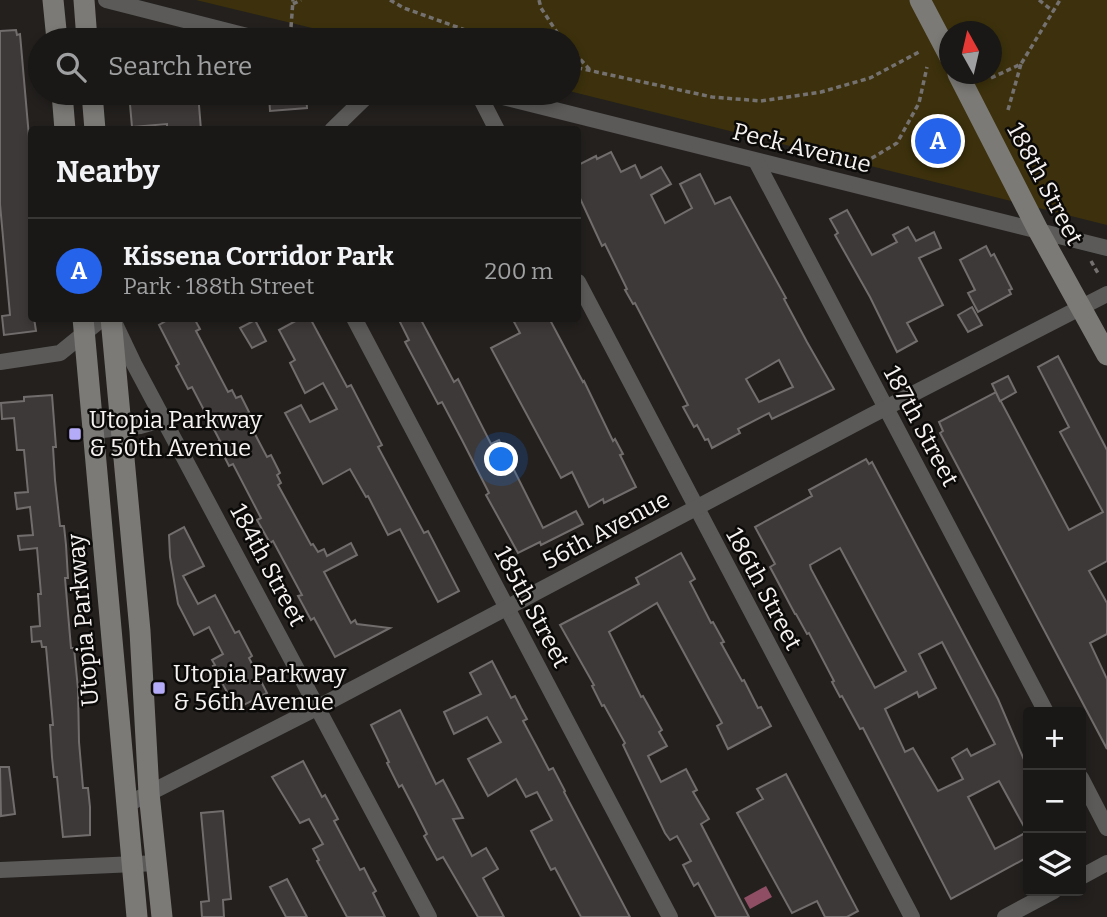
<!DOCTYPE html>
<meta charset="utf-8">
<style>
:root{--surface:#1a1816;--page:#23211f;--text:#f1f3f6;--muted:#9fa0a1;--line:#383735;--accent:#2563eb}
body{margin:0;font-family:Bitter,serif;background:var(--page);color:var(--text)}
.controls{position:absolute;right:21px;bottom:21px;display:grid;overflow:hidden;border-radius:7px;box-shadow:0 4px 10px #0003}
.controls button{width:63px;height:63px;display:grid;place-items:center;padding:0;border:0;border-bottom:2px solid var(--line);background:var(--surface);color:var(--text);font:35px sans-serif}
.compass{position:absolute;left:939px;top:21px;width:63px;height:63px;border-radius:50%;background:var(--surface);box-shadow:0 4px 10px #0003;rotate:352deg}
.you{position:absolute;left:502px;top:460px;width:24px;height:24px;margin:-18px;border:5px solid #fff;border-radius:50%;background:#1a73e8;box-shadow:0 0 0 10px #1a73e833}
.badge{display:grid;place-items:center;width:46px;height:46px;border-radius:50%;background:var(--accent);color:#fff;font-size:23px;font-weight:700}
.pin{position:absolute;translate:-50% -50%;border:4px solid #fff;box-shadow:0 2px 7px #0006}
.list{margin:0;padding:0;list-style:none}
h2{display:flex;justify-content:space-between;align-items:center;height:91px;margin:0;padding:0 28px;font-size:30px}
h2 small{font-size:23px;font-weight:400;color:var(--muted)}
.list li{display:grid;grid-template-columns:46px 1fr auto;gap:21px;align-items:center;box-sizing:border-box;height:105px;padding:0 28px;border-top:2px solid var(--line)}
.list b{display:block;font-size:26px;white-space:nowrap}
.list p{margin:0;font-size:23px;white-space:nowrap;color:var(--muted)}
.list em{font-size:23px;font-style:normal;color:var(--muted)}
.icon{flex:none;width:38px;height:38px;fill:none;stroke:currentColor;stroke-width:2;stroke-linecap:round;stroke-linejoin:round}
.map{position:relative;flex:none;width:1107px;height:917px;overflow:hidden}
.search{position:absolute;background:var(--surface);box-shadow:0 4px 10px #0003;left:28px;top:28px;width:553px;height:77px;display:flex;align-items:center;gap:18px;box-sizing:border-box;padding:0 24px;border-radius:38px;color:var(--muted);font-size:26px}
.panel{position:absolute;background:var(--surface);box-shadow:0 4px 10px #0003;left:28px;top:126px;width:553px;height:196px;border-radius:7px}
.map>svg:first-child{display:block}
</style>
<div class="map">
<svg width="1107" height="917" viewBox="0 0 1107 917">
<rect width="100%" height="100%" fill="#23201e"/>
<path fill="#3c310c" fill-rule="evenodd" d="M196 0H1107V225L569 91V40H362ZM950 32H992V74H950Z"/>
<path fill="#904e65" d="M766 886 772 897 750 909 744 898Z"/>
<g fill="#3d3938" stroke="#726d6d" stroke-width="2" fill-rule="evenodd">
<path d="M16 30 17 35 20 34 29 137 32 179V318H34L36 331 4 335 2 316 10 315 0 204V31Z"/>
<path d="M129 93H198L201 130H167V124L132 127Z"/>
<path d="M269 93H306L307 108 270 111Z"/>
<path d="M611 152 621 172 635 165 641 178 661 167 671 184 651 195 665 223 692 208 680 184 700 174 715 204 730 197 786 298 784 299 807 342 834 389 772 419 769 413 738 429 740 433 712 448 708 439 705 440 697 425 694 427 683 407 688 405 635 303 633 304 625 290 627 289 605 244 602 246 578 194V165L596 156 597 159ZM779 360 793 387 759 402 746 379Z"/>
<path d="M847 210 872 255 897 242 893 235 908 227 916 241 934 232 941 248 919 258 943 305 907 323 917 341 897 352 870 297 835 235 838 233 830 219Z"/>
<path d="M986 246 991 256 994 254 1012 289 1009 290 1011 294 978 312 968 293 975 290 960 260Z"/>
<path d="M972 307 982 325 968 332 958 315Z"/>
<path d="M171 318H194L200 329 196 331 228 392 232 390 236 398 241 396 250 414 246 417 267 457 271 455 280 473 277 475 281 483 278 485 311 545 313 544 318 552 324 549 327 556 351 543 357 555 324 572 351 623 355 620 357 624 390 628 335 657 314 618 311 620 298 596 302 595 273 541 270 543 257 520 261 518 233 464 229 466 217 442 220 441 192 387 188 389 176 366 179 364 159 325Z"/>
<path d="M301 318H310L347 387 351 385 382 445 378 447 424 533 428 531 459 591 438 602 400 529 388 535 368 496 366 497 350 469 323 484 285 413 301 405 310 422 337 409 323 383 305 393 290 363 295 360 279 330Z"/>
<path d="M398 318H420L454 382 458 379 491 444 499 440 543 528 576 511 583 524 541 545 540 542 518 553 486 495 489 493 462 440 442 402 438 404 405 342 409 340Z"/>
<path d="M512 318H549L583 382 584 381 613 441 615 439 623 454 620 455 636 487 604 503 603 499 589 507 572 472 561 478 491 348 520 333Z"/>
<path d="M255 320 266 341 252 348 240 328Z"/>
<path d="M1058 356 1107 450V561L1089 571 1107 603V634L1090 643 1107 679V749L940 433 943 431 939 422 996 392 1069 530 1103 512 1060 432 1069 427 1038 367Z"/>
<path d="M1008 376 1016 392 1000 401 992 384Z"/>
<path d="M52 395 56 447H53L55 480 60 526H64L66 545 68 578H65L71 648H74L78 689 79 742 83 788H88L90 807V835L63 837 57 777H54L52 757 50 725H53L46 647H42L41 641 32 642 31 627 40 626 38 594H41L37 548 20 550 18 536 33 535 30 507 17 509 15 493 28 492 24 450H17L14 418 2 419 1 403 24 401V397Z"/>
<path d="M866 459 869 464 872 462 998 699 1028 769V857L951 899 863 728 860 729 842 696 840 697 832 682 834 681 809 633 807 634 796 614H795L770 567 775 564 755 527 812 496 809 490ZM840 548 906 671 875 688 811 569 810 565ZM942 642 995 744 971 756 967 749 952 758 963 779 938 791 913 748 905 752 885 709 917 692 919 697 936 688 919 654ZM999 781 1027 832 995 849 968 797Z"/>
<path d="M184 527 204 566 183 576 198 604 215 595 235 633 239 631 252 656 249 658 267 693 236 709 213 666 215 665 212 660 223 654 209 627 194 635 178 604 170 557 169 535Z"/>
<path d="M681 553 695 579 690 582 711 623 713 622 724 642 721 643 742 681 744 680 758 708 761 707 771 726 728 749 717 726 722 723 657 603 609 632 641 697 643 696 662 730 659 732 667 746 648 756 661 782 686 769 697 790 693 792 709 819 701 824 749 917H716L698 883 694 886 683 865 691 861 677 836 670 840 665 833 623 745 625 743 604 705 602 706 592 686 594 685 560 625 639 584 636 578Z"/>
<path d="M492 661 511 698 515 696 521 708 527 719 523 721 537 747 549 770 553 768 565 791 564 792 630 917H581L555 868 551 870 531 831 552 820 537 792 526 797 516 779 488 796 482 785 468 759 501 742 487 717 454 734 444 712 481 694 470 673Z"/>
<path d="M400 710 436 784 443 780 463 818 453 819 472 856 486 848 498 869 483 878 504 917H478L443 857 437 860 424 836 427 834 415 810 402 785 399 787 387 763 389 762 371 725Z"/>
<path d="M303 761 322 797 325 795 338 819 334 821 360 870 364 868 370 880 376 891 373 893 385 917H347L317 861 319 860 313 849 323 844 309 819 300 823 272 777Z"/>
<path d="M0 767H9L15 814 1 816Z"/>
<path d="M786 774 858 911 847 917H825L817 901 792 913 737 813 763 799 757 789Z"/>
<path d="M223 811 231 899 223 900 224 917H202L201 902 209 901 201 813Z"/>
<path d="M287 879 307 917H286L270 887Z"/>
</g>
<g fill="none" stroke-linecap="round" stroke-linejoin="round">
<g stroke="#747170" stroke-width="3.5" stroke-dasharray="5 3.5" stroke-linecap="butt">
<path d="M390 0 404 8 493 40"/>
<path d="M539 0 541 8 562 40"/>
<path d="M1039 0 1054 12"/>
<path d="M293 4 301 0"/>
<path d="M291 27 293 0"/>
<path d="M569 47 591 71"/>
<path d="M569 66 712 97 761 101 821 92 870 78 919 52"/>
<path d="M991 78 1021 64 1060 0"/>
<path d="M1008 110 1021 64"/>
<path d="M857 167 897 143 919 103 927 67"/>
<path d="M1091 261 1099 275"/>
</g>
<g stroke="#5b5a58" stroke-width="16">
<path d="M106 0 263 40"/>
<path d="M478 93 497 130"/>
<path d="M487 93 1107 248"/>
<path d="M332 130 370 93"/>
<path d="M756 161 1046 712"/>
<path d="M578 282 912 917"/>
<path d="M354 318 670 917"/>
<path d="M115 324 134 364 429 917"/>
<path d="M0 362 60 353 103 318"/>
<path d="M93 431 140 426 165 419"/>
<path d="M1081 778 1107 828"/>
<path d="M126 805 334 699 870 416 1107 294"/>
<path d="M0 870 158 863"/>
<path d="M1081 877 1107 863"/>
<path d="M1005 917 1054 891"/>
</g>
<g stroke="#7c7a77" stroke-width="21">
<path d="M53 0 57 40"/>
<path d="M84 0 87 40"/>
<path d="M920 0 950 57"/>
<path d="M958 74 1038 230 1107 355"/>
<path d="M62 93 65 130"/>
<path d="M92 93 95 130"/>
<path d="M83 318 137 917"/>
<path d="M111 318 140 631 149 793 162 917"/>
</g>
</g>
<g fill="#b4acf9" stroke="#0c0a09" stroke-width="2.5">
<rect x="68" y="427" width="14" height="14" rx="3.5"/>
<rect x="152" y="681" width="14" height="14" rx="3.5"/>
</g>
<g text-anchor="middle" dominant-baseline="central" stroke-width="5" stroke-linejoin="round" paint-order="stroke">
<g font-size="24" fill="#f5f2f1" stroke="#0c0a09">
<text transform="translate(802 148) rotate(14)">Peck Avenue</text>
<text transform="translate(1045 184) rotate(62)">188th Street</text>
<text transform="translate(921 426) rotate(62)">187th Street</text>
<text transform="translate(606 530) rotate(-28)">56th Avenue</text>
<text transform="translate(268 565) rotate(62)">184th Street</text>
<text transform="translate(764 589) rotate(62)">186th Street</text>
<text transform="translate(532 607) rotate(62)">185th Street</text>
<text transform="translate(83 620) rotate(-95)">Utopia Parkway</text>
</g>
<g font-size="24" fill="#f5f2f1" stroke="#0c0a09" text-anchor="start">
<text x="89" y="420">Utopia Parkway<tspan x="89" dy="28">&amp; 50th Avenue</tspan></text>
<text x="173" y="674">Utopia Parkway<tspan x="173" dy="28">&amp; 56th Avenue</tspan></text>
</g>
</g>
</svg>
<div class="controls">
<button>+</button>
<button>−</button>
<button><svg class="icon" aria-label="layers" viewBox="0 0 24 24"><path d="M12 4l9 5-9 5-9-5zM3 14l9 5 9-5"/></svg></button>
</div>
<svg class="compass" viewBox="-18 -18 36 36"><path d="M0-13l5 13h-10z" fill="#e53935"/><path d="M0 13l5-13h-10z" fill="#9fa0a1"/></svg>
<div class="you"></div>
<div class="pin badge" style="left:938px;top:141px">A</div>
<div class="search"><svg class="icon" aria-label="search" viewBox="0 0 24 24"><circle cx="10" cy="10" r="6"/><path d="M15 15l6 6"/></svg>Search here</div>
<section class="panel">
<h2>Nearby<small></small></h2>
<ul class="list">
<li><span class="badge">A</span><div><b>Kissena Corridor Park</b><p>Park · 188th Street</p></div><em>200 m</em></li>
</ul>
</section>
</div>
